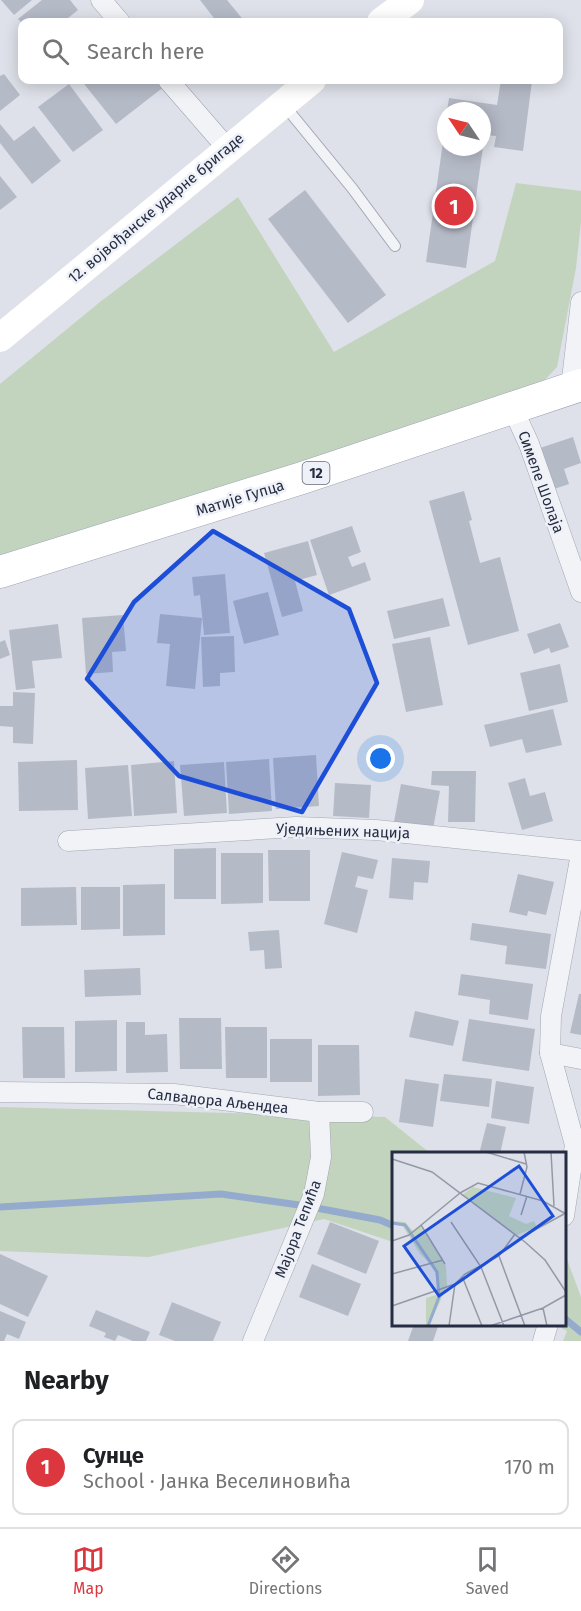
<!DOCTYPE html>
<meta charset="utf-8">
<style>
:root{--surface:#fff;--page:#f2f2f2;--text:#202124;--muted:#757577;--line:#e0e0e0;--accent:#dc363e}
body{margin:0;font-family:"Fira Sans",sans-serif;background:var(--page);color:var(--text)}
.compass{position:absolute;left:437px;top:102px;width:54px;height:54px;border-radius:50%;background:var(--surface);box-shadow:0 3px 15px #0003;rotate:305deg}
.you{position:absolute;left:381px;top:759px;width:21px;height:21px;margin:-15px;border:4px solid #fff;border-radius:50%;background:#1a73e8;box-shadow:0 0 0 9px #1a73e833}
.badge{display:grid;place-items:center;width:39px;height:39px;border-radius:50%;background:var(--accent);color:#fff;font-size:20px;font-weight:700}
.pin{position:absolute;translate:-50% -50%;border:3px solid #fff;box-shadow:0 2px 6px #0006}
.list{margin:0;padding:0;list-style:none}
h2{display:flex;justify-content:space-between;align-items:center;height:78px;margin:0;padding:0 24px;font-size:26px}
h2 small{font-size:20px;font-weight:400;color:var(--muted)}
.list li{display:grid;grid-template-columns:39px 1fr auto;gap:18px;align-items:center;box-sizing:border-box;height:96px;margin:0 12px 12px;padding:0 12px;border:2px solid var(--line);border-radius:12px}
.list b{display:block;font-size:22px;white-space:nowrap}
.list p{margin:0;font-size:20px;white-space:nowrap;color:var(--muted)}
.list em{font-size:20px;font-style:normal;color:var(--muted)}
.icon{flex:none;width:33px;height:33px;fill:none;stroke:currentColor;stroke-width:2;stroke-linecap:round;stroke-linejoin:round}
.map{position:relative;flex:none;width:581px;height:1341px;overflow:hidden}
.search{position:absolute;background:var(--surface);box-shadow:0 3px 15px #0003;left:18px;right:18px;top:18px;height:66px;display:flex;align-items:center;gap:15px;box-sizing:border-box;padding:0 21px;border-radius:12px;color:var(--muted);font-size:22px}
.sheet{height:186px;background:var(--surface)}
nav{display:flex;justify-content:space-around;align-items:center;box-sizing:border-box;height:84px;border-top:2px solid var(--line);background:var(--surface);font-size:16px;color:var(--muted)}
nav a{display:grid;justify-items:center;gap:3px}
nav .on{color:var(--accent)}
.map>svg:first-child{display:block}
</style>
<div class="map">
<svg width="581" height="1341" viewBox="0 0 581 1341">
<rect width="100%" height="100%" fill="#dee1e9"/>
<g fill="#c2d4be">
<path d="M516 183 581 191V222L576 268 557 367 536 389 0 575V384L100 302 238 197 334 352 495 261Z"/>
<path d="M0 1107 385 1117 430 1153 394 1154 393 1242 324 1219 149 1257 0 1251Z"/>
<path d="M565 1254 581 1297V1341H563L567 1331 556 1325 564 1324Z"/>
</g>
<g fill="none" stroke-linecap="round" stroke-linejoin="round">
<g stroke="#95abcd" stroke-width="7">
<path d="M0 1207 221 1194 306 1206 380 1220 394 1226"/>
<path d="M564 1318 581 1332"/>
</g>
</g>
<g fill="#b5bac7">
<path d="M1 0H32L14 15Z"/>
<path d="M42 0H70L78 10 63 22H21L18 19Z"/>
<path d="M200 0H227L245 22H217Z"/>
<path d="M4 74 20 95 0 111V76Z"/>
<path d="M81 80H159L165 86 116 124Z"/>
<path d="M501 80 532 81 523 151 494 147 496 136 485 135 482 146V111H447L449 98 497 105Z"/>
<path d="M69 84 103 130 73 152 38 107Z"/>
<path d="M0 124 14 141 34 126 61 161 32 184 0 143Z"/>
<path d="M445 128 446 147H483L466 268 426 262Z"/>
<path d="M0 176 17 197 0 210Z"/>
<path d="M305 190 386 295 348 323 268 219Z"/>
<path d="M573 437 581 463 564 469 569 484 551 490 537 449Z"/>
<path d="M464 491 472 520 469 521 480 563 500 557 519 631 468 645 429 501Z"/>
<path d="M352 526 361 552 348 557 352 567 365 562 371 580 329 595 310 540Z"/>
<path d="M308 541 317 575 295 581 303 611 282 617 264 553Z"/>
<path d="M225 574 230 633 204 635 200 595 194 596 192 577Z"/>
<path d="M268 592 279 635 244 644 233 601Z"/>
<path d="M443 598 450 626 394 639 387 611Z"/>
<path d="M160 614 202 618 195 689 166 686 170 644 157 643Z"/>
<path d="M123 615 126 651 112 652 113 672 86 674 82 618Z"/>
<path d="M560 623 569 647 551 653 549 648 534 654 527 634Z"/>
<path d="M58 624 62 658 32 661 35 688 16 690 9 630Z"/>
<path d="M234 636 235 672 220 673V686L203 687 201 637Z"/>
<path d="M430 637 443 705 406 712 392 644Z"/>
<path d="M5 640 10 655 0 659V642Z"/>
<path d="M560 664 568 702 529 711 520 673Z"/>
<path d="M13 692 35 693 33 744 13 743V727L0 726V706H13Z"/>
<path d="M553 709 562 745 526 753 522 739 490 747 484 725Z"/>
<path d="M316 755 319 806 276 809 273 758Z"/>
<path d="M269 759 272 811 229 814 226 762Z"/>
<path d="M77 760 78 810 19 811 18 762Z"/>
<path d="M174 761 177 813 134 816 131 765Z"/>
<path d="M224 762 227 813 184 816 180 765Z"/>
<path d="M128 765 132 816 88 819 85 768Z"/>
<path d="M432 771H476L475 822H448L449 786 431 785Z"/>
<path d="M525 778 530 796 545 792 553 821 522 830 508 783Z"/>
<path d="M335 783 371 785 369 818 333 816Z"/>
<path d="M401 784 440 791 432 834 393 827Z"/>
<path d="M216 848V899H174V849Z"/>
<path d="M268 850H310V901H269Z"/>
<path d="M342 852 378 860 373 879 358 876 355 887 368 890 357 933 324 924Z"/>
<path d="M221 853H263V903L221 904Z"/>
<path d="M392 858 430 861 428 883 414 882 413 900 389 898Z"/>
<path d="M518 874 554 882 546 915 528 911 527 916 509 912Z"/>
<path d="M165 884V935L123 936V885Z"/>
<path d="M76 887 77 925 21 926V888Z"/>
<path d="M81 887H120V929L81 930Z"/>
<path d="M472 923 551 934 546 969 505 964 507 946 470 940Z"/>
<path d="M279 930 282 968 265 969 264 950 250 951 248 932Z"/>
<path d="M140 968 141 995 85 997 84 970Z"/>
<path d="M461 974 533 984 528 1020 489 1014 490 1000 458 995Z"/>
<path d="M579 994H581V1035L570 1033Z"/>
<path d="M415 1011 459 1021 453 1046 409 1037Z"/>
<path d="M179 1018H221L222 1069H180Z"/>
<path d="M469 1019 535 1029 529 1071 462 1061Z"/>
<path d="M117 1020V1071L75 1072V1021Z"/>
<path d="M126 1022H145V1035L167 1034 168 1072 126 1073Z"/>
<path d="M22 1027H64L65 1078H23Z"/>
<path d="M225 1027H267V1078H226Z"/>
<rect x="270" y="1039" width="42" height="43"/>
<path d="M318 1045H359L360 1095 318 1096Z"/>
<path d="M444 1074 492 1079 489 1107 440 1101Z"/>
<path d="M405 1079 439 1084 433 1127 399 1122Z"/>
<path d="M496 1081 534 1087 529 1124 491 1118Z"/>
<path d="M487 1123 506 1127 500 1154H479Z"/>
<path d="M330 1222 379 1241 366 1274 317 1254Z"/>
<path d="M0 1254 48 1276 28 1317 0 1304Z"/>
<path d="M312 1264 361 1284 348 1316 299 1297Z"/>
<path d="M172 1302 221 1322 213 1341H175L159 1335Z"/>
<path d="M96 1310 150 1332 146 1341H133L118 1335 115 1341 104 1337 106 1333 89 1326Z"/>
<path d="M0 1311 26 1322 19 1339 7 1334 4 1341H0Z"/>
<path d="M414 1324H439L433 1341H408Z"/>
</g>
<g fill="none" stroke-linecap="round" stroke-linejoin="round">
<defs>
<path id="service" d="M284 105 352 188 395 246"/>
<g id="minor">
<path d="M101 0 120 22"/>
<path d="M168 80 227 148"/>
<path d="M571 388 581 302"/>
<path d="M512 407 529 444 581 592"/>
<path d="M68 841 296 827 376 830 581 851"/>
<path d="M550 1053 581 1059"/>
<path d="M0 1092 174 1094 319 1112H363"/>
<path d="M564 1216 575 1145 550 1053 551 1016 581 854"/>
<path d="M253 1341 314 1194 321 1157 319 1112"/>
<path d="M543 1341 548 1324"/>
</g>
<path id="primary" d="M0 572 302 478 581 385"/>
</defs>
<use href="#service" stroke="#a3a7b4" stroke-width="12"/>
<use href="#minor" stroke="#a3a7b4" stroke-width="21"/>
<use href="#primary" stroke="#9ca4b6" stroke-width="33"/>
<use href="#service" stroke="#f1f3f7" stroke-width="10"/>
<use href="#minor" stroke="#f1f3f7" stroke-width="20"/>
<g stroke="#fff" stroke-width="28">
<path d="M381 22 410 0"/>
<path d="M0 338 312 80"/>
</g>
<use href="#primary" stroke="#fff" stroke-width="32"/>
</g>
<path fill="#1d4ed8" fill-opacity="0.2" stroke="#1d4ed8" stroke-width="4.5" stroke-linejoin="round" d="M213 531 349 609 377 683 302 812 179 776 87 679 134 602Z"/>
<g text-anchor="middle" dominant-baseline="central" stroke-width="5" stroke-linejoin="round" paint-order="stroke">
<rect fill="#eef1f7" stroke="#626878" stroke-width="1.5" x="302.5" y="462" width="27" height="22" rx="4.5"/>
<g font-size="14" font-weight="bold" fill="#262d42">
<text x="316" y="473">12</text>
</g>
<g font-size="15" fill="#262d42" stroke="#eef1f7">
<text transform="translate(156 208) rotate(-40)">12. војвођанске ударне бригаде</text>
<text transform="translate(541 482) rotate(70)">Симеле Шолаја</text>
<text transform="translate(240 498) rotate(-17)">Матије Гупца</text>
<text transform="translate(343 831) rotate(2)">Уједињених нација</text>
<text transform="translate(218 1101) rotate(6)">Салвадора Аљендеа</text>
<text transform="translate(298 1229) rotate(-69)">Мајора Тепића</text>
</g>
</g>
<g transform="translate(392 1152)">
<rect width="174" height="174" fill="#dee1e9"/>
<path d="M81 35 124 46 117 64 134 72 142 69 145 75 125 83 70 43ZM0 69 13 70 21 79 28 74 54 114 55 134 37 174H34V146L47 142 42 115 28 102 10 73 2 72 0 77Z" fill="#c2d4be"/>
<path fill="none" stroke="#95abcd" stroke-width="3" d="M0 71 13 73 45 120 47 145 36 174"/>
<path fill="none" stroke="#9499a6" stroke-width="1.5" d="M94 0 134 12M159 0 162 54M0 7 40 20 133 90 153 108 174 140M68 41 86 31 151 49 174 62M128 42 135 15 132 0M129 63 135 44M59 70 89 115 112 174M29 73 53 112M128 86 172 62M0 89 17 83 68 41M107 104 133 174M0 122 51 108M70 124 90 174M0 154 63 132 73 122 107 104 123 82M151 156 155 174M57 174 63 132M98 174 151 156 174 143"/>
<path fill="#1d4ed8" fill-opacity="0.15" stroke="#1d4ed8" stroke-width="3" d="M127 14 161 64 47 144 12 94Z"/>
<rect width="174" height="174" fill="none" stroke="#262d42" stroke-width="3"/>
</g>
</svg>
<svg class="compass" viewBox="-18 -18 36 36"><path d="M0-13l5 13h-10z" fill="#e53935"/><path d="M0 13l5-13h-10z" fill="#757577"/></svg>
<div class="you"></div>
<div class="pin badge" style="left:454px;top:206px">1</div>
<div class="search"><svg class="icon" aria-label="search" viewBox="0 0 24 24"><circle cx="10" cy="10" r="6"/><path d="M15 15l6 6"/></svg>Search here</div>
</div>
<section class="sheet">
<h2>Nearby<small></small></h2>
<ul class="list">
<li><span class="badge">1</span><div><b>Сунце</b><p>School · Јанка Веселиновића</p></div><em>170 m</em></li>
</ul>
</section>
<nav>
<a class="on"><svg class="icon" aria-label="map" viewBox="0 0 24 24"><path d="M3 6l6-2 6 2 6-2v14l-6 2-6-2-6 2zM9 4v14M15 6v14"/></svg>Map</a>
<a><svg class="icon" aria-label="directions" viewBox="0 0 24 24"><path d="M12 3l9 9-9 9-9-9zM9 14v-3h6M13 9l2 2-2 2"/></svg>Directions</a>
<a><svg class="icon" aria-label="saved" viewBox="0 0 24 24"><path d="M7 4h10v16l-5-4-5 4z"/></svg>Saved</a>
</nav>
